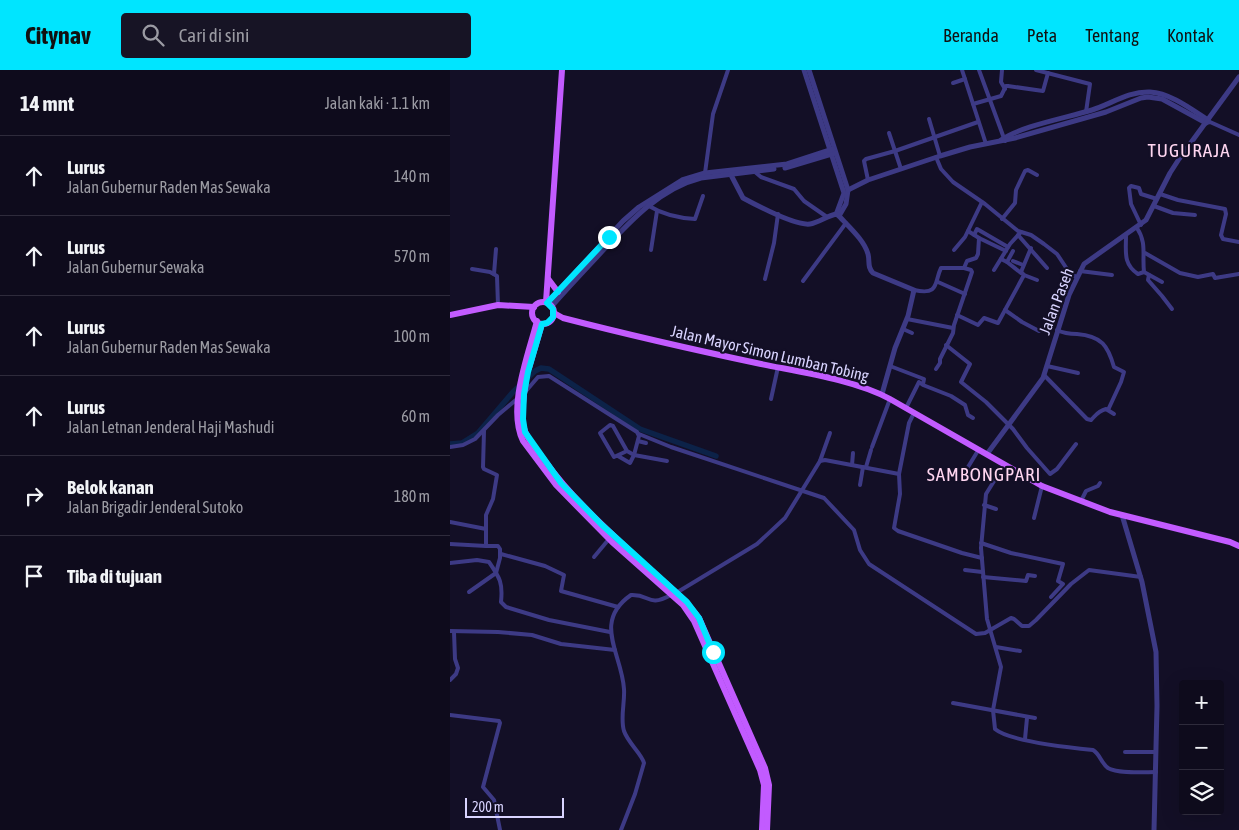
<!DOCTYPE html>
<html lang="id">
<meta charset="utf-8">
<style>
:root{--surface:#0e0b1c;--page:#171425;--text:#f1f3f6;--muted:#9b9ba3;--line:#2e2b3b;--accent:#00e5ff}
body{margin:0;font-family:"Asap Condensed",sans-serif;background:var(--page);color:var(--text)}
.controls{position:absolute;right:15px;bottom:15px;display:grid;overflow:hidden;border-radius:5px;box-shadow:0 5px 20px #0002}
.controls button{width:45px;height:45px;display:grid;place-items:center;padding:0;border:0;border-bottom:1px solid var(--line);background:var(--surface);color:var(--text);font:25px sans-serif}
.scale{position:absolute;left:15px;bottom:12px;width:99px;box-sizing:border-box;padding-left:5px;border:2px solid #d9d4ff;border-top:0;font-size:14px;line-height:18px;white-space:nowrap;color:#d9d4ff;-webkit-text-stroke:4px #130f26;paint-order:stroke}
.stop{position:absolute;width:15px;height:15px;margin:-11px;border:4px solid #00e5ff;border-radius:50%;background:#fff}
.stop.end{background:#00e5ff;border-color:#fff;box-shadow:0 1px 5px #0008}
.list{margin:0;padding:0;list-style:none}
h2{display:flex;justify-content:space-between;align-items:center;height:65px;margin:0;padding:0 20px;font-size:21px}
h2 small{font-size:16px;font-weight:400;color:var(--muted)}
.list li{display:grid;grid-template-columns:32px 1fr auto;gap:15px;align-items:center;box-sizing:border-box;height:80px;padding:0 20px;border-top:1px solid var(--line)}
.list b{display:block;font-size:19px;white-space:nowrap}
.list p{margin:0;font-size:16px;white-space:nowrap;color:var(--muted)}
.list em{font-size:16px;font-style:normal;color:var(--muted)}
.icon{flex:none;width:28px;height:28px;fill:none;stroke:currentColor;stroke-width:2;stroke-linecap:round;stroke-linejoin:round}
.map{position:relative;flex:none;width:789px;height:760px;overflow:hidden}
header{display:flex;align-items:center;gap:30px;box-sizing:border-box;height:70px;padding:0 25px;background:var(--accent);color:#111}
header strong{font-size:24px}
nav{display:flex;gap:28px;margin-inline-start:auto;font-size:18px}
.search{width:350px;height:45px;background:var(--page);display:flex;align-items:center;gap:12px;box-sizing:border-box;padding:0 18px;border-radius:5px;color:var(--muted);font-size:19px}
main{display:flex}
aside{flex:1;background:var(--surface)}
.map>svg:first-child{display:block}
</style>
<header>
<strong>Citynav</strong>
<div class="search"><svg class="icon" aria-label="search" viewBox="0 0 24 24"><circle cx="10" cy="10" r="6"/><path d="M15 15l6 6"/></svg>Cari di sini</div>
<nav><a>Beranda</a><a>Peta</a><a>Tentang</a><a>Kontak</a></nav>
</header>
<main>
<aside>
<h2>14 mnt<small>Jalan kaki · 1.1 km</small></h2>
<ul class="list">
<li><svg class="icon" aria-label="ahead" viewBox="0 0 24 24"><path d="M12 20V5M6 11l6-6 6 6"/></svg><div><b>Lurus</b><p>Jalan Gubernur Raden Mas Sewaka</p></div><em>140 m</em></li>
<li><svg class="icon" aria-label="ahead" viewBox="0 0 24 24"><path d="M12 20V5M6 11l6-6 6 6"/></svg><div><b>Lurus</b><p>Jalan Gubernur Sewaka</p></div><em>570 m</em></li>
<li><svg class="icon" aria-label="ahead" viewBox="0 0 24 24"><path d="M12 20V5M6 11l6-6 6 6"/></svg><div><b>Lurus</b><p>Jalan Gubernur Raden Mas Sewaka</p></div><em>100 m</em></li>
<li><svg class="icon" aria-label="ahead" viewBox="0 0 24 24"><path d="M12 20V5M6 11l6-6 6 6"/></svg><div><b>Lurus</b><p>Jalan Letnan Jenderal Haji Mashudi</p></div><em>60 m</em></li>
<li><svg class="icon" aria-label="right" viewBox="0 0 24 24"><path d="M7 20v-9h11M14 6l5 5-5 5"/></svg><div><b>Belok kanan</b><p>Jalan Brigadir Jenderal Sutoko</p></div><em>180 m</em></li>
<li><svg class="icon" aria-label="arrive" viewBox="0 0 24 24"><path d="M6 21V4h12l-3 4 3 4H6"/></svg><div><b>Tiba di tujuan</b></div></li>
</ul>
</aside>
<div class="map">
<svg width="789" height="760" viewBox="0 0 789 760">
<rect width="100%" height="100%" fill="#130f26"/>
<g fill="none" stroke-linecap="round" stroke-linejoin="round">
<path stroke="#0c2248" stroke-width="5.5" d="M0 374 12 373 28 363 63 322 85 301 91 298 99 299 190 359 266 386"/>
<g stroke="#3d3a85" stroke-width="4">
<path d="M512 0 536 74"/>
<path d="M529 0 555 71"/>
<path d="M552 0 551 12 555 19"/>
<path d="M586 0 640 14 636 42"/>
<path d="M503 13 515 9"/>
<path d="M523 34 551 26 556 16H558L593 21 598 3"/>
<path d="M479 49 490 86"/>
<path d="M756 53 760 52 789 65"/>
<path d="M439 63 451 99"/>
<path d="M486 87 491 99 503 112 535 134 568 161 581 165 594 174 607 184 619 202 626 207"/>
<path d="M305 102 311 107 344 119 354 131 377 147"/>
<path d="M255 103 263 44 278 0"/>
<path d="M418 110 414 91 416 89 445 81 528 52"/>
<path d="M710 124 728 130 775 139 776 144 771 165 773 169 789 172"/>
<path d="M199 136C212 144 229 148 245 149L253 126"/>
<path d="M704 136 723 143 745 145"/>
<path d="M552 149 565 133 566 120 575 101 578 100 587 105"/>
<path d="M691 155 681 134 679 118 681 116 689 118 691 124 707 129"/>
<path d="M687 158C697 173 692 185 694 202L712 212"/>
<path d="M524 165 527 159 558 177"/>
<path d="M568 165 597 198"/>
<path d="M676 166C676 182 673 194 688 204L694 202"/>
<path d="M529 168 556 181"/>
<path d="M581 178 571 202 574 205 587 210"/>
<path d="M201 180 207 141"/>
<path d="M504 180 515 167 532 132"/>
<path d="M695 183 730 203 748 207 763 204 765 208 789 204"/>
<path d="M551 189 557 192 563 181"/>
<path d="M563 191 573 195"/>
<path d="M557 192 571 203"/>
<path d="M514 198 517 191 526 188 528 184 529 168 518 161"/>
<path d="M22 199 40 202 47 206 48 235"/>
<path d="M544 200 560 174 571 162"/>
<path d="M630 201 662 205"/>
<path d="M44 204 46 179"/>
<path d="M699 205 698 210 712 226 722 239"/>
<path d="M315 209 324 173 328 144"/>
<path d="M353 211 396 153"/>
<path d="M488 212 515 224"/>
<path d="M464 220C490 226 484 212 491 198H514L521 200 522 202 504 255 503 263 490 289V293L486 299"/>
<path d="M555 240 572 252 589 261"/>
<path d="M507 245 528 255 534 248 548 253 574 205"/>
<path d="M457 249 503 258"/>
<path d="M453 259 462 263"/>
<path d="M607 260C613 263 620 264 627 264 652 266 658 276 664 297L674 302 671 312 658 340"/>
<path d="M496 275 520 294 511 312 536 332 563 359 577 378 600 404 607 399 626 374"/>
<path d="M440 296 474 309 473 314"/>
<path d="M597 296 628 303"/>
<path d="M594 305 637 349 641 350C646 345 648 341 656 339L664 344"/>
<path d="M76 321 88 307 99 306 187 362 189 366 184 385 217 391"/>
<path d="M321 329 328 297"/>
<path d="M456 338 469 312 473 315 501 326 515 335 518 345 523 348"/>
<path d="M464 343 459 353 449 404 450 424 444 458 448 461 512 483 532 488"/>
<path d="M189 364 221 377 374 428 404 460 410 480 419 494 526 564 535 563 561 548 564 549 572 556H579L586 550 621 514 639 500 691 507"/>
<path d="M188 371 196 373"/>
<path d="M0 377 13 375 25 369 48 345 67 329"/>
<path d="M422 377 440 329"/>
<path d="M168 386 180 393 184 385 177 381 164 387 150 363 160 355 163 356 177 381"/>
<path d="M370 391 380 363"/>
<path d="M402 395 403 383"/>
<path d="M554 395 536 424 531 478 537 549 551 597 543 640 545 659C559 671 623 678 643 680 650 684 651 693 658 698 668 704 694 702 706 702"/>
<path d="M416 397 421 380"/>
<path d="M515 402 529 379"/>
<path d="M410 415 413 397"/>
<path d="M631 431 636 421 648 416 650 413"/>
<path d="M534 435 546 439"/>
<path d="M584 448 592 416"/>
<path d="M0 452 36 459"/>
<path d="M531 473 561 483 613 494 608 511 613 514 601 527"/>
<path d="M0 474 36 476V445L43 429 47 405 34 399 33 397 34 361"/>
<path d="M51 484 95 496 114 505 111 521 168 537"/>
<path d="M144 487 159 469"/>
<path d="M0 493 27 490 39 492C50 508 53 513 51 532L56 537 99 550 160 562"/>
<path d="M515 500 532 502"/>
<path d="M533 507 576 511 578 505 585 506"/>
<path d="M19 522 46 503 50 488V479L48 476H36"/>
<path d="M226 523 307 474 335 448 370 391 375 390 449 404"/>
<path d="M0 561 48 562 82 565 111 574 165 580"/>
<path d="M546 577 570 581"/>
<path d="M0 610 6 604 8 598 5 589 4 562"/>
<path d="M503 633 585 648"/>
<path d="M0 645 49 651 50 653 33 717 44 730 50 760"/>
<path d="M575 669 577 648"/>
<path d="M675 682H706"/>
<path d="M171 760 185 724 194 693C192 684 178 673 174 661 170 648 175 633 174 619 172 584 142 552 181 525 201 524 197 538 221 525"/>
</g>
<g stroke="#3d3a85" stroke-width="5">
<path d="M354 0 394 123 387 142"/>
<path d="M359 0 398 120 396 134 389 146"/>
<path d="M551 70C571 56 616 48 642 40 661 34 679 21 700 22 720 23 741 39 758 50"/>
<path d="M335 98 385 83"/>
<path d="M281 105 293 128C306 135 346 156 360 154 368 153 377 146 386 144L389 146C399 157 414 170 418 184 420 192 417 197 423 203L464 220 458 246 445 278 432 324"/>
<path d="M398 120 418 110 490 86 520 77 565 68 656 42 691 28 698 27 712 29 756 53"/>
<path d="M97 233 173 151 189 137 232 110 255 103 337 94 383 79"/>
<path d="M102 236C116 220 131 204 146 188 175 157 207 119 251 108L324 99"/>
<path d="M537 384 593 308 619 225 634 194 696 150 720 103 729 89 789 7"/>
<path d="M672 445 692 512 706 582 707 636 704 760"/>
</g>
<g stroke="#c25bff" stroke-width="6">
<path d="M99 210 108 222"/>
<path d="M96 232 112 0"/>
<circle cx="93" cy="243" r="11"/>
<path d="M104 243 113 248C179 265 245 280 311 294 350 302 406 310 440 329L592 416 660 442 780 472 789 476"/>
<path d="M0 245 48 235 84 237"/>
<path d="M87 251C78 286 57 338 73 371L106 415 162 472 233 535 244 551 310 700 314 715 312 760"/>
<path d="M79 298 92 254"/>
<path d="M76 310C74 324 71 341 73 355 76 369 87 380 95 391 123 430 160 462 195 495 214 512 234 528 249 548L315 698 319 715 317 760"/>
</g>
</g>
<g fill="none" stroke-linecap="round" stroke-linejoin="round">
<path stroke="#00e5ff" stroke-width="6" d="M159 167 97 233 103 239V247L97 253 92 254 78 302 74 324 73 349 75 362 111 413 152 455 237 532 249 548 263 582"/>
</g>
<g text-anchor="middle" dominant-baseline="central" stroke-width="4.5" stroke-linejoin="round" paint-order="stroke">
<g font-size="16" fill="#d9d4ff" stroke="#130f26">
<text transform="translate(606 231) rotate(-69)">Jalan Paseh</text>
<text transform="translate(320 283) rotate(13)">Jalan Mayor Simon Lumban Tobing</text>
</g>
<g font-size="19" letter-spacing="1" fill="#ffd6f0" stroke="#130f26">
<text x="739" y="80">TUGURAJA</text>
<text x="534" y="404">SAMBONGPARI</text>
</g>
</g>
</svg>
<div class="controls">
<button>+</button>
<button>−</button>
<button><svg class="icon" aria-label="layers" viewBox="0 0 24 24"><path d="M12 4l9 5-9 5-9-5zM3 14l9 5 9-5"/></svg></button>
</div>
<div class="scale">200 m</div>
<div class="stop" style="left:263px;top:582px"></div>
<div class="stop end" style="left:159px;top:167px"></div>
</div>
</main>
